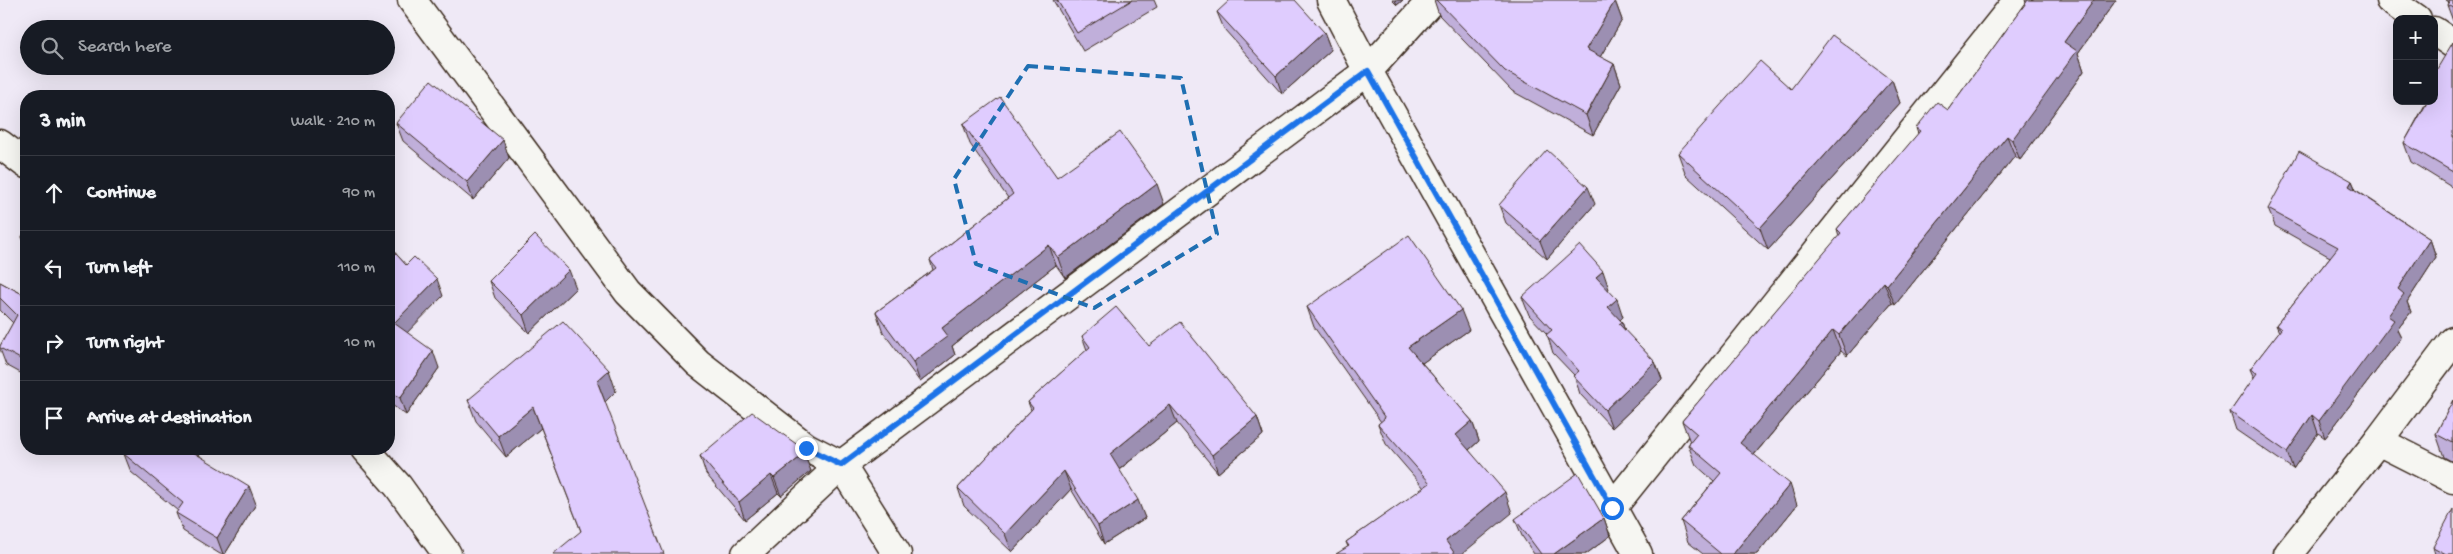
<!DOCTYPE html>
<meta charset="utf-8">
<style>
:root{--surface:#171b24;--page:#20242c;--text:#f1f3f6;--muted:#9ea1a6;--line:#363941}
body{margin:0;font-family:"Gochi Hand",sans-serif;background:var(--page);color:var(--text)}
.controls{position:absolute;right:15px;top:15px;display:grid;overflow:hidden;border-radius:10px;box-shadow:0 5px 20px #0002}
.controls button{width:45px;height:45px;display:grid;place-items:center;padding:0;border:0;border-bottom:1px solid var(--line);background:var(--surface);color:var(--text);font:25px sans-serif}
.stop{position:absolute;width:15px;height:15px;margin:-11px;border:4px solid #1a73e8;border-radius:50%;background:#fff}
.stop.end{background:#1a73e8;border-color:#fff;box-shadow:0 1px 5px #0008}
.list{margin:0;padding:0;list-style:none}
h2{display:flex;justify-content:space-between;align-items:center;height:65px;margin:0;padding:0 20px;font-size:21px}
h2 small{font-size:16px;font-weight:400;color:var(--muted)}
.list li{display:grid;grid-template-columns:32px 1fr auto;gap:15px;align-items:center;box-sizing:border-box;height:75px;padding:0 20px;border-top:1px solid var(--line)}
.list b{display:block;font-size:19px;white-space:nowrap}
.list em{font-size:16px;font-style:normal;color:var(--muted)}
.icon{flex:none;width:28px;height:28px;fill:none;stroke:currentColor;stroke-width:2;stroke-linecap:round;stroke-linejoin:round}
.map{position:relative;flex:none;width:2453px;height:554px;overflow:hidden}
.search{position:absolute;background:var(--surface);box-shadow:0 5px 20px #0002;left:20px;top:20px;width:375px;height:55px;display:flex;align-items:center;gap:12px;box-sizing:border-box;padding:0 18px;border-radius:28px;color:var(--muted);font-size:19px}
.panel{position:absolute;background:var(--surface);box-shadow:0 5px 20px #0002;left:20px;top:90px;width:375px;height:365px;border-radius:20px}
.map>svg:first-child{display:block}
</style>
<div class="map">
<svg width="2453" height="554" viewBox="0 0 2453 554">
<rect width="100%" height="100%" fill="#efe9f6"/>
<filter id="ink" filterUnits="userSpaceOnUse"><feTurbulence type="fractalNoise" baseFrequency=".02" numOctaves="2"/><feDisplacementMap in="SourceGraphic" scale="10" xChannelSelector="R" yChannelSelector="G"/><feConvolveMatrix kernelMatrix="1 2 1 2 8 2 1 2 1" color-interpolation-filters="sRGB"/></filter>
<g filter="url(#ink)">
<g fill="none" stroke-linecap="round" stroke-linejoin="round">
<defs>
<g id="minor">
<path d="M412 0 628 292 698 363 806 447 841 465 897 554"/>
<path d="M1331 0 1368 71 1638 554"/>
<path d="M2390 0 2417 19"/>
<path d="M2434 31 2453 44"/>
<path d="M0 144 26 164"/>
<path d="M2378 441 2453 479"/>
<path d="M365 449 398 486 447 554"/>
<path d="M1612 508 2018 0"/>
<path d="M746 554 841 465 1368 71 1432 0"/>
<path d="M2288 554 2378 441 2453 341"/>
</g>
</defs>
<use href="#minor" stroke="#3b2a1e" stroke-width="31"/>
<use href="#minor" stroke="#f6f6f2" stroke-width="28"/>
</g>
<g fill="#c0afda" stroke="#3b2a1e">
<path d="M1053 0H1154L1157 7 1083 51Z"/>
<path d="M1392 0H1403L1397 5Z"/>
<path d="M1434 0 1615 1 1622 20 1600 57 1614 64 1621 84 1593 135 1512 91 1439 15Z"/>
<path d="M2025 0H2116L2078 53 2084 71 2020 160 2015 156 1895 305 1892 303 1847 356 1841 351 1754 455 1797 505 1757 554H1703L1688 542 1681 521 1714 481 1696 465 1688 445 1690 442 1682 421 1839 236 1837 229 1918 134 1916 128 1948 110 2026 3Z"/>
<path d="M2446 0H2453V21L2447 5 2449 2Z"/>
<path d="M1217 12 1324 32 1331 50 1282 94 1224 29Z"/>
<path d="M2453 42V188L2411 162 2404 143 2427 101H2434Z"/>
<path d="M1892 80 1900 103 1768 250 1686 175 1678 153 1791 89Z"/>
<path d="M396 123 503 140 509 158 473 200 403 141Z"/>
<path d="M963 124 1057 177 1164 204 1065 278 1056 265 952 346 955 355 920 382 883 332 876 312 933 270 930 260 1008 198 970 144Z"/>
<path d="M2352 181 2356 190 2430 239 2436 257 2407 302 2411 312 2397 330 2401 338 2325 438 2318 433 2293 469 2236 430 2230 412 2254 378 2250 369 2279 332 2276 325 2330 257 2275 226 2268 209Z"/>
<path d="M1595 204 1547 259 1506 223 1499 205Z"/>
<path d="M26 230V247L22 237Z"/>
<path d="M389 246 406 265 443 296 407 332 439 368 406 415 389 403Z"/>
<path d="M489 281 576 288 529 333 495 298Z"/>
<path d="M0 282 26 296V376L6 365 0 349V346L13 323 0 310Z"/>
<path d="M1609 289 1608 290 1623 317 1620 320 1622 322 1625 331 1655 362 1662 380 1612 428 1580 394 1574 375 1553 353 1547 334 1529 315 1522 297Z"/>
<path d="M1307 307 1469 330 1422 363 1472 421 1479 441 1469 450 1512 513 1348 547 1346 542 1424 488 1386 444 1378 424 1381 422 1314 327Z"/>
<path d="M1082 336 1149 346 1257 417 1263 435 1218 473 1177 423 1119 470 1145 518 1104 544 1071 489 1012 552 964 506 958 488 1031 410 1028 402 1087 350Z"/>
<path d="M616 391 605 402 581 531 541 428 506 457 476 421 468 400Z"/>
<path d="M2453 400V462L2444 457 2436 434Z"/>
<path d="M124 454 200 456 256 504 225 554H220L183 531 176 513 178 511 131 472Z"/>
<path d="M804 454 811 471 781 496 778 493 745 520 706 474 700 456Z"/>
<path d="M1604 518 1610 536 1586 554H1534L1522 536 1515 519Z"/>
<path d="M2433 547 2453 554H2435Z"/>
</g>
<g fill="#9c8fb2" stroke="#3b2a1e">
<path d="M1395 0H1403L1397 5Z"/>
<path d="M2094 0H2116L2078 53 2084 71 2020 160 2012 140 2064 42Z"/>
<path d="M1615 1 1622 20 1593 69 1586 49Z"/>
<path d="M1324 32 1331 50 1282 94 1276 76Z"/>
<path d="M1614 64 1621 84 1593 135 1586 115Z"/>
<path d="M1892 80 1900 103 1768 250 1760 228Z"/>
<path d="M2007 136 2015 156 1895 305 1887 285Z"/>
<path d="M503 140 509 158 473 200 467 182Z"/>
<path d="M2352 181 2359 198 2349 186Z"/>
<path d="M1157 184 1164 204 1065 278 1058 258Z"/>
<path d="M1588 187 1595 204 1547 259 1540 241Z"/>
<path d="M2430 239 2436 257 2407 302 2411 312 2397 330 2401 338 2325 438 2319 421 2388 316 2398 289Z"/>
<path d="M1049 245 1056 265 952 346 955 355 920 382 913 362 942 328Z"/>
<path d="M569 270 576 288 529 333 523 315Z"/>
<path d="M1603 271 1609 289 1602 295 1596 277Z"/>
<path d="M437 279 443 296 400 340 394 323Z"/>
<path d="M1884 282 1892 303 1847 356 1839 335Z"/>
<path d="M1617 299 1623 317 1615 325 1608 307Z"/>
<path d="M1461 310 1469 330 1415 368 1408 347Z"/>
<path d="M1622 322 1628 340 1619 324Z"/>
<path d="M1833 330 1841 351 1747 463 1740 443Z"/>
<path d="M433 351 439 368 406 415 400 398Z"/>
<path d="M1655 362 1662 380 1612 428 1605 410Z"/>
<path d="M609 370 616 391 605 402 597 381Z"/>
<path d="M1170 405 1177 423 1116 472 1110 454Z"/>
<path d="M533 407 541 428 506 457 498 436Z"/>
<path d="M2312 415 2318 433 2293 469 2287 452Z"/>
<path d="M1257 417 1263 435 1218 473 1212 455Z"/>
<path d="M1472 421 1479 441 1463 455 1456 435Z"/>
<path d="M187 449H197L201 458Z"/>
<path d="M804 454 811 471 781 496 774 478Z"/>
<path d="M1064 471 1071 489 1012 552 1005 534Z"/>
<path d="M771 475 778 493 745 520 739 502Z"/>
<path d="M1790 484 1797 505 1757 554H1733Z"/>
<path d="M249 486 256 504 225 554H223L217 538Z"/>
<path d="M1505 492 1512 513 1462 554H1451L1446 541Z"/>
<path d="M1138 500 1145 518 1104 544 1098 526Z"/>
<path d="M1604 518 1610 536 1586 554H1554Z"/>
</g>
<g fill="#dfccfe" stroke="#3b2a1e">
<path d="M1057 0H1132L1077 33Z"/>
<path d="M1230 0H1295L1324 32 1276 76 1217 12Z"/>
<path d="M1436 0H1614L1615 1 1586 49 1614 64 1586 115 1505 71Z"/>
<path d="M2028 0H2094L2064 42 2077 51 2012 140 2007 136 1887 285 1884 282 1839 335 1833 330 1740 443 1790 484 1733 554H1721L1681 521 1721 473 1688 445 1697 434 1682 421 1841 233 1837 229 1920 131 1916 128 1937 102 1948 110Z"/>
<path d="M2450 0H2453V8L2447 5Z"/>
<path d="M1832 35 1892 80 1760 228 1678 153 1760 61 1791 89Z"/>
<path d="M2453 42V172L2404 143 2428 101H2434V74Z"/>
<path d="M431 80 503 140 467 182 396 123Z"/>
<path d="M1000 97 1057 177 1120 132 1157 184 1058 258 1049 245 942 328 948 336 913 362 876 312 936 268 930 260 1013 194 963 124Z"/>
<path d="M1547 150 1588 187 1540 241 1499 205Z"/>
<path d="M2299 151 2352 181 2349 186 2430 239 2398 289 2404 294 2388 316 2394 320 2319 421 2312 415 2287 452 2230 412 2257 373 2250 369 2281 329 2276 325 2338 247 2268 209Z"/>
<path d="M26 230V240L22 237Z"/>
<path d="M535 235 569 270 523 315 489 281Z"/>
<path d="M1409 235 1461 310 1408 347 1472 421 1456 435 1505 492 1446 541 1455 554H1336L1349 546 1346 542 1430 483 1378 424 1385 418 1307 307Z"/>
<path d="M1580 245 1603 271 1596 277 1617 299 1608 307 1622 322 1619 324 1655 362 1605 410 1573 376 1579 371 1546 335 1552 330 1522 297Z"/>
<path d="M389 246 406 265 414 257 437 279 394 323 433 351 400 398 389 390Z"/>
<path d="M0 282 26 296V362L0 348V346L17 315 0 298Z"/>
<path d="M1116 307 1149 346 1180 322 1257 417 1212 455 1170 405 1110 454 1138 500 1098 526 1064 471 1005 534 958 488 1033 408 1028 402 1090 347 1082 336Z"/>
<path d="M563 321 609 370 597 381 664 554H553L581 531 533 407 498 436 468 400Z"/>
<path d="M2453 400V443L2436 434Z"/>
<path d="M752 412 799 446 804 454 774 478 771 475 739 502 700 456Z"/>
<path d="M128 449H188L249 486 217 538 176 513 183 503 124 454Z"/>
<path d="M1578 473 1604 518 1554 554H1541L1515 519Z"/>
<path d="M2453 509V554H2446L2433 547Z"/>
</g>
</g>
<g fill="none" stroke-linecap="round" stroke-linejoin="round" filter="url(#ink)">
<path stroke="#1a73e8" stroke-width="6" d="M806 448 841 465 1368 71 1612 508"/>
</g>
<path fill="none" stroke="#1f6fb2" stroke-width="4" stroke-dasharray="10 6" stroke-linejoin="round" d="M1028 66 1181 78 1217 234 1094 308 976 264 954 179Z"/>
</svg>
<div class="controls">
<button>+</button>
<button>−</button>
</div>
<div class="stop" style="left:1612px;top:508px"></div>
<div class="stop end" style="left:806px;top:448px"></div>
<div class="search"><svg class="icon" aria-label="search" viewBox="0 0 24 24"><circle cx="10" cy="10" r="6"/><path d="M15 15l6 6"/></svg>Search here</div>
<section class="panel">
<h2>3 min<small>Walk · 210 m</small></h2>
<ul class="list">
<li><svg class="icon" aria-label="ahead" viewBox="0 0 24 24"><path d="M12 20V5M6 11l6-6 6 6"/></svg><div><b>Continue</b></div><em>90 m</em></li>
<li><svg class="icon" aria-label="left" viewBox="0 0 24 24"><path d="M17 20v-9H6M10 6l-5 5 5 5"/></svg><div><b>Turn left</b></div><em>110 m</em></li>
<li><svg class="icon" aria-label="right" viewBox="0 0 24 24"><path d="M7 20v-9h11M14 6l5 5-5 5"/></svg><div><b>Turn right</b></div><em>10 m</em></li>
<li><svg class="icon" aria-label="arrive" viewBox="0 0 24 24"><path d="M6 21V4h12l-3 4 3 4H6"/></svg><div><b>Arrive at destination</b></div></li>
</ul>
</section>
</div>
